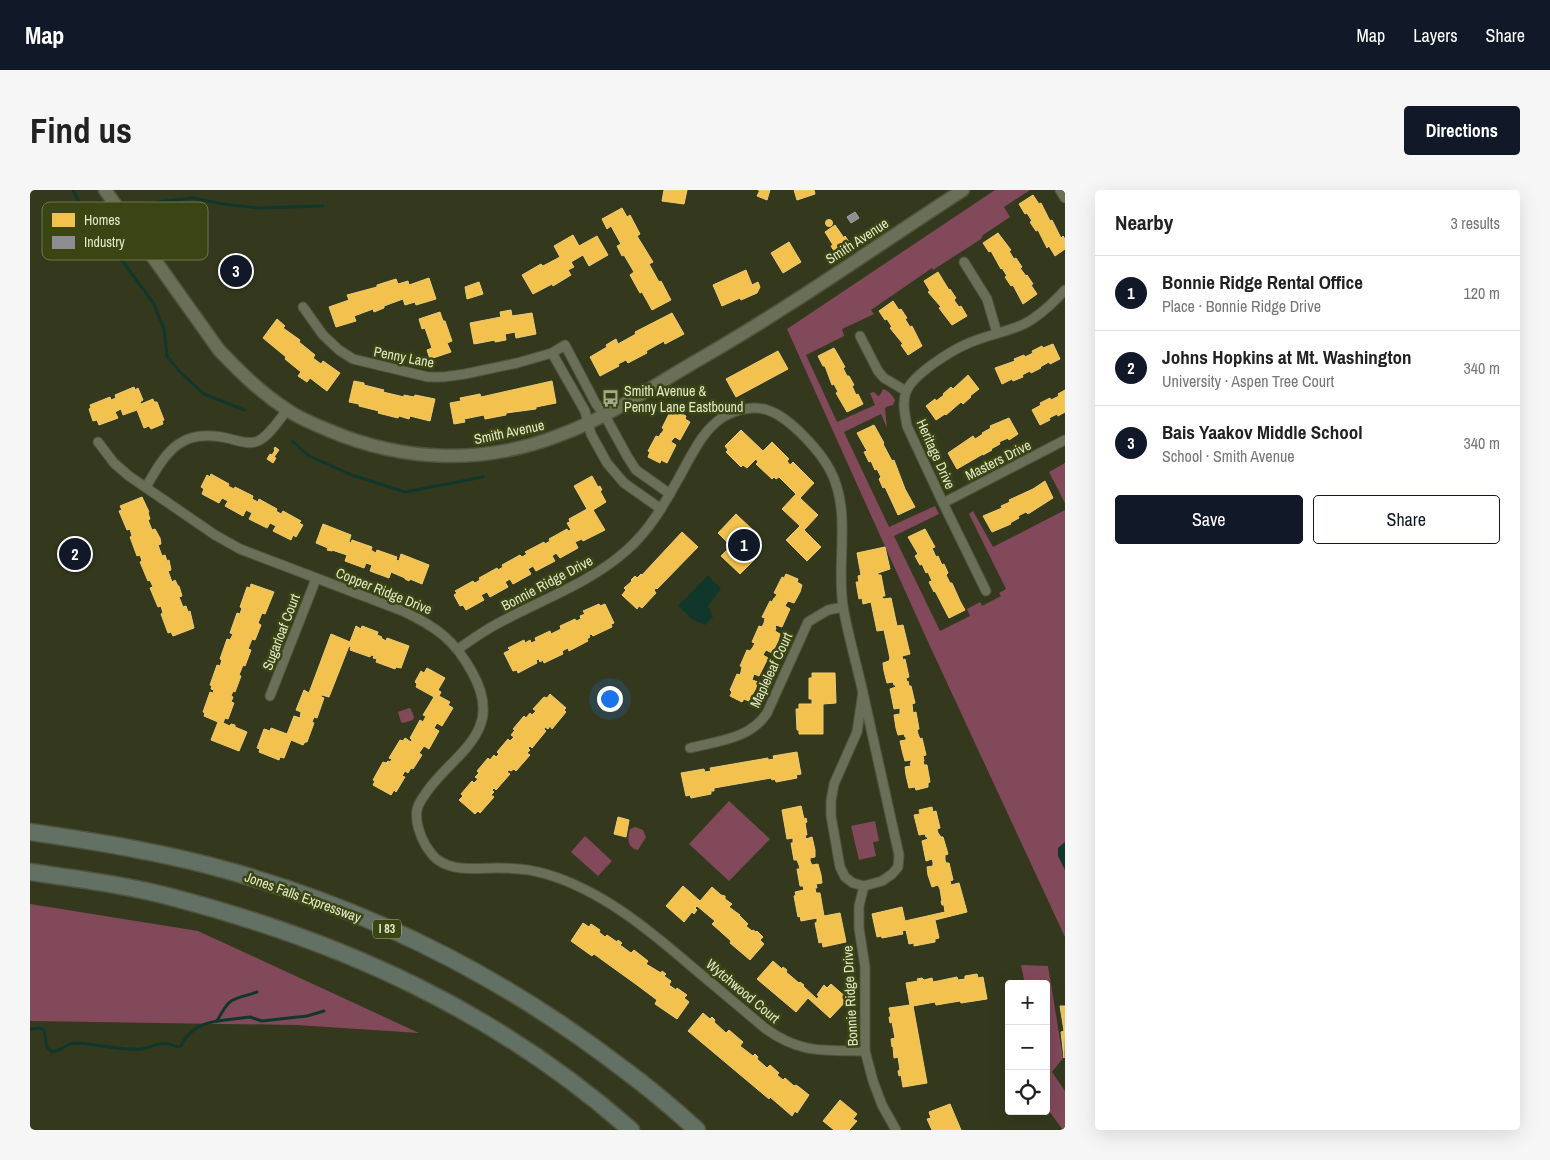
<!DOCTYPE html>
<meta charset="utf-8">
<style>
:root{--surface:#fff;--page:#f6f6f6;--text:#222;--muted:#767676;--line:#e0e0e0;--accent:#111827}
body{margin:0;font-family:"Archivo Narrow",sans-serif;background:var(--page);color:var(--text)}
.controls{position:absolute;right:15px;bottom:15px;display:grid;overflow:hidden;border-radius:5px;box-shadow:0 5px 20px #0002}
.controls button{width:45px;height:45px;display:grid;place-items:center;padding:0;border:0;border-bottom:1px solid var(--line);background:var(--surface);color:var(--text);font:25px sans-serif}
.you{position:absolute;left:579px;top:508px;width:18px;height:18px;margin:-12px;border:4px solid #fff;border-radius:50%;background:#1a73e8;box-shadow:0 0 0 8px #1a73e833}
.badge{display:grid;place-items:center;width:32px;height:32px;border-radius:50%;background:var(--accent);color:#fff;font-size:16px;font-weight:700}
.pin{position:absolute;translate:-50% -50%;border:2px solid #fff;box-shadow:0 1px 5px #0006}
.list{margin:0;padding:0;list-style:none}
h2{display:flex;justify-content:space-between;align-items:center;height:65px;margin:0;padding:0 20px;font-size:21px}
h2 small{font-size:16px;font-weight:400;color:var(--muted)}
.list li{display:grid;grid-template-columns:32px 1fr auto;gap:15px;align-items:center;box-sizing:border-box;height:75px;padding:0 20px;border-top:1px solid var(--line)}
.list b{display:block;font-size:19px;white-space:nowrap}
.list p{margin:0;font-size:16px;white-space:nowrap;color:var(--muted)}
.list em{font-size:16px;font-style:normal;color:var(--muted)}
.actions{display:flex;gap:10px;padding:15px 20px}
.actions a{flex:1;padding:11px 0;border:1px solid var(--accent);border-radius:5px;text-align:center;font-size:18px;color:var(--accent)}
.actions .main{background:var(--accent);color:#fff}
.icon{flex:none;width:28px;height:28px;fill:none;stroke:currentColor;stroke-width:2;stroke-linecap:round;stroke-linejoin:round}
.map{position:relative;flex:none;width:1035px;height:940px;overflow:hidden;border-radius:5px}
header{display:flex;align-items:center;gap:30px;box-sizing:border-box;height:70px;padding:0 25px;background:var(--accent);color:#fff}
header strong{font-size:24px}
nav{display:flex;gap:28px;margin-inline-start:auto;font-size:18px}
.intro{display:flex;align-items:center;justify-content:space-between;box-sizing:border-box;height:120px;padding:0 30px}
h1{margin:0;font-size:35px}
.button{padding:12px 22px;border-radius:5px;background:var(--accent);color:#fff;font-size:18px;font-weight:700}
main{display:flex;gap:30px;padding:0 30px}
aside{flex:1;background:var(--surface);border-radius:5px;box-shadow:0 5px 20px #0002}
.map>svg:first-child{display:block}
</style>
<header>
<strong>Map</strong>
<nav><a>Map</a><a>Layers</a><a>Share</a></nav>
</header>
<div class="intro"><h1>Find us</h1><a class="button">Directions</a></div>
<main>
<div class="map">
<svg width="1035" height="940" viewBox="0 0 1035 940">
<rect width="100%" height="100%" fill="#34391e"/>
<g fill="#82495a">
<path d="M965 0H1000L974 17 980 27 953 45 951 49 903 80 902 78 841 120 844 124 812 139 814 146 776 165 807 232 845 215 840 203 844 202 848 206 850 205 853 199C859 201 862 205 865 210L863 215 856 217 855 219 857 238 851 224 814 242 859 337 905 316 909 324 864 346 910 441 940 426 937 419 950 412 952 416 971 406 969 403 976 399 939 324 943 321 963 357 1035 320V747L899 454 757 139Z"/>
<path d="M1035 273V313L1019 282Z"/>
<path d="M379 518 381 519 384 527 383 530 373 533 371 532 368 522Z"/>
<path d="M699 611 740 649 699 691 659 654Z"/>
<path d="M845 631 849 651 843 652 846 666 829 670 821 636Z"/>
<path d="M605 637 613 640 616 647 608 660C597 658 597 648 600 639Z"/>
<path d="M555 646 582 671 568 686 541 662Z"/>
<path d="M0 714 168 741 389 843 267 835 0 831Z"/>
<path d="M991 775 1018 776 1033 868 1022 882 1035 901V940H1033L1016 917V794H995Z"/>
</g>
<g fill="#11372d">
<path d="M678 385 691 399 678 416 683 427 675 435 662 429 648 416Z"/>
<path d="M1035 652V680L1028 666V658Z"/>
</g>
<g fill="#f2c14e" stroke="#edcd73">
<path d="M634 0H657L654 14 632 11Z"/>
<path d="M728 0H740L737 10 727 6 730 0Z"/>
<path d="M764 0H784L785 4 767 10Z"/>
<path d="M1003 5 1009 14 1011 13 1020 31 1022 30 1031 48 1033 46 1035 49V59L1025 66 1019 56 1017 58 1008 40 1006 41 1000 32 1002 31 997 23 995 24 989 14Z"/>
<path d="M592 18 597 27 600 25 610 44 607 46 623 72 619 74 629 92 631 91 641 110 622 120 612 102 610 103 600 85 604 82 594 65 592 66 587 56 591 54 581 36 577 39 572 29Z"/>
<circle cx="799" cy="33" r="3.5"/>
<path d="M805 35 814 48 815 46 821 55 820 56 821 59 810 66 808 63 806 64 801 56 803 55 795 42Z"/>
<path d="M968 43 981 60 979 61 984 69 986 68 992 77 990 78 996 86 997 85 1003 94 1001 95 1007 104 993 114 983 95 981 96 975 87 977 86 972 78 971 79 961 61 959 62 953 53Z"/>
<path d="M543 45 549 56 567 46 578 65 559 76 553 65 541 72 544 77 538 80 541 85 523 96 522 94 503 104 492 85 511 74 513 76 530 67 524 56Z"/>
<path d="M759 52 771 72 753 83 741 63Z"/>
<path d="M716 80 722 95 728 92 730 97 727 103 711 110 710 108 692 116 683 95Z"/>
<path d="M908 82 919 100 920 99 926 108 924 110 929 117 931 116 937 126 922 135 909 118 911 117 898 102 900 101 894 91Z"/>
<path d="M399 88 406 109 386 115 385 112 375 115 373 109 354 116V118L344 122 343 119 324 126 326 131 306 137 299 117 319 110 317 105 347 97V95L366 89 368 94 378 91 379 95Z"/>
<path d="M449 92 453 104 437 109 435 97Z"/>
<path d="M863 111 869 120 871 119 877 128 875 129 880 137 882 136 892 156 878 165 871 155 873 154 860 138 862 137 857 129 855 130 849 121Z"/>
<path d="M481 120 482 126 502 123 506 144 486 148 485 142 475 144 476 150 465 152V150L444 154 440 133 471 127 470 122Z"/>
<path d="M410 122 413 131H415L422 151 417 153 421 162 400 169 397 160 402 158 395 138 392 139 389 129Z"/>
<path d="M642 123 654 144 635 154 634 151 616 161 617 163 598 173 596 170 588 174 589 176 570 186 560 167 577 157 576 155 586 149 588 154 606 144 605 142Z"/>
<path d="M247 129 255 136 253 138 270 150 269 152 285 165 283 168 291 174 293 171 310 183 297 201 280 188 277 192 268 186 271 182 255 169 256 167 233 148Z"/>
<path d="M1023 154 1030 169 1020 174 1019 172 1010 177 1011 178 1001 183 1000 181 992 185 993 187 983 191 982 189 972 194 965 178 985 171 984 169 994 165 995 167 1003 163 1002 161 1012 156 1013 158Z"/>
<path d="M804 158 815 177 813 178 817 186H819L824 195 822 196 826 205 828 204 833 214 817 222 806 203 808 202 804 194 802 195 795 176H793L788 166Z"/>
<path d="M748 161 758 179 706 207 696 189Z"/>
<path d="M938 185 949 199 940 206 941 207 933 214 931 212 916 225 915 224 906 230 896 216 905 209 906 211 914 205 913 204 921 197 923 199Z"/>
<path d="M324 191 334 193V195L354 200 353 202 374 207V205L384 207 385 205 405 209 400 231 380 226 379 229 369 226 368 228 348 223 349 221 329 216V214L319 212Z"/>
<path d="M522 191 526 213 506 217V219L476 223V225L455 229 454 225 434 229 435 232 424 234 420 213 431 211 430 208 450 204 451 207Z"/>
<path d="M104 197 105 200 108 198 113 210 110 212 111 214 123 209 124 212H127L134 230 132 231 133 234 121 239 119 236 114 238 107 220 93 225 91 219 85 222 88 228 69 235 67 230 63 231 59 219 61 218 60 215 80 207 81 210 86 208 85 205Z"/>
<path d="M1035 200V222L1028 226 1027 224 1019 228 1020 230 1010 235 1002 220 1011 215 1010 213 1020 208 1021 210 1029 206 1028 204Z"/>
<path d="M644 220 656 226 655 229 660 232 650 250 645 247 642 250 641 252 646 255 637 273 631 270 630 273 618 267 620 262 618 261 626 246 629 247 631 243H632L634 239 632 238 640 222 642 224Z"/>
<path d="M979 228 988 244 979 250 978 248 969 252 970 254 961 259 962 260 953 265V264L927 279 918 263 943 246 945 249 953 244 952 243 961 238 960 236Z"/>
<path d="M844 235 854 253 853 254 862 271 864 270 875 299 885 317 868 325 855 297 853 298 849 289 851 287 847 279 845 280 841 271 839 272 834 262 837 261 827 243Z"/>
<path d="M711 240 733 261 742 252 759 269 757 271 760 275 763 272 784 293 770 308 788 325 774 340 791 357 777 371 756 350 770 336 752 319 766 304 749 287 746 289 744 287 742 289 726 274 728 272 726 269 717 278 713 275 711 277 696 262 698 260 695 256Z"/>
<path d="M245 257 249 260 244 267 246 268 243 273 237 269 240 264 242 265 245 260 244 259Z"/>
<path d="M181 284 199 294 198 296 204 299 205 297 223 306 222 309 228 312 229 309 247 319 246 321 251 324 253 321 271 331 269 333 273 335 266 347 263 345 261 350 243 341 246 336 240 333 237 338 219 329 222 323 216 320 213 326 195 316 198 311 192 308 189 313 172 304 174 299 171 297 177 285 180 287Z"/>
<path d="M562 286 568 297 570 296 572 300 570 301 576 312 563 320 575 340 553 351 552 349 545 352 548 358 530 368 526 363 522 366 525 371 506 381 503 376 498 379 501 384 483 394 480 389 475 392 478 397 460 407 457 402 451 405 454 410 436 420 433 415 430 416 424 405 427 403 425 401 443 391 445 393 450 390 449 388 467 378 468 380 473 377 472 375 490 365 492 367 497 364 495 362 514 352 515 354 520 351 519 349 537 339 538 341 541 340 537 333 540 332 539 329 557 319 544 296Z"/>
<path d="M1015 291 1023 308 998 324 996 322 988 326 989 328 980 333 981 334 962 342 953 326 972 318 971 316 980 312 979 310 1003 299Z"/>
<path d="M112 307 119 322 118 323 120 329 118 330 122 340 125 339 130 348 131 354 128 355 132 366 135 365 137 371 139 370 141 380 138 381 142 392 145 390 148 396H149L152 406 149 407 153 417 156 416 158 422 160 421 164 438 143 446 141 442 138 443 131 424 133 423 131 416 128 417 120 398 123 397 120 390 118 391 110 372 112 371 110 365 107 366 100 347 102 346 100 339 97 340 89 321 92 320 90 316Z"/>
<path d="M706 324 726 343 721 348 730 357 721 366 725 369 710 384 691 366 699 358V354L688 343Z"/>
<path d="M293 334 321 345 319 352 321 353 322 350 342 357 341 360 344 362 346 363 347 360 367 367 366 370 369 371 371 364 399 375 392 394 380 389 379 391 375 389V388L361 382 359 388 340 381 342 375 336 373 334 378 315 371 317 365 302 360V361L297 360 298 358 286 353Z"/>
<path d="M895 339 905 357 902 358 906 367 908 366 912 375 914 374 918 383 916 385 920 393H922L930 411 935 420 919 428 905 401 904 402 899 392 902 391 898 382 896 383 892 374 890 375 885 366 888 364 878 347Z"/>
<path d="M652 342 668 357 627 399 626 398 624 400 626 403 612 418 609 416 607 419 592 405 596 400 594 398 602 391 601 390 605 386 607 388 611 384 612 385Z"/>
<path d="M855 357 860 379 848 383V385H851L855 406H852L853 409 861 408 867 436 873 435 880 464 872 466 873 470 875 469 879 487 876 488 877 492 878 491 879 496H881L885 513 882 514 883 523 886 522 889 539 887 540 888 544 890 549 892 548 896 565 893 566 894 571H893L894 575H897L900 592 898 593V597L886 600 885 597 879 598 876 585 875 577 881 576 880 573H881V570L875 571 873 564 870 551 876 550V547H875L874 544 868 545 866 538 864 525 870 524V518L864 519 860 499 866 497 865 495H864L863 492 857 493 854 481 853 473 859 471 860 468 854 440 847 441 841 412 833 414 832 408 829 409 826 392H829L828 386 831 385 827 363Z"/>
<path d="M756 384 768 389 767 392 772 395 770 402 764 413 758 411 756 414 755 416 760 419 752 437 746 435 745 438H746L745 441 750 444 748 451 742 463 736 460 734 463 733 465 738 468 729 486 724 484 722 490 728 492 725 500 719 511 714 509 712 512 700 506 702 502 700 500 707 484 710 485 711 482 712 477 710 476 717 460 720 461 723 457 725 453 722 452 729 436 732 437 734 433 735 428 732 427 740 411 742 412 744 408H745L747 404 744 403 752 387 754 388Z"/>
<path d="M221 394 244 402 235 424 232 423 228 433 231 435 225 450 222 449 218 459 221 460 215 476 213 475 209 485 211 486 205 502 203 501 201 506 203 507 201 512 204 513 198 529 195 528 193 533 200 536 201 534 205 535V537L217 542 209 561 181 550 188 532 174 526 175 523 173 522 180 502 183 503 184 500 181 499 182 496 180 495 187 475 190 476 192 470 190 469 197 449 200 450 203 444 200 443 207 423 210 424 212 418 210 417 217 397 220 398Z"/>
<path d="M569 414 570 416 575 414 584 433 581 434 582 437 563 446 561 444 559 445 560 447 557 449 558 451 539 461 538 458 532 461 533 464 514 473 513 470 510 472 509 469 506 470 507 473 488 483 487 480 483 481 474 463 480 460 478 458 494 450 495 453 500 450 501 453 506 451 505 448 520 441 521 444 531 439 530 436 545 429 546 431 551 429 550 426 555 424 553 421Z"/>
<path d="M326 436 331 439 332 436 348 442 347 445 352 447 351 448 356 451 357 448 379 456 371 478 366 477 365 479 346 472 347 469 343 468 344 466 341 465 340 467 320 460 321 457 319 456 299 507 292 505 291 507 294 508 287 528 284 527 282 532 284 533 277 552H275L273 555 261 550 254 568 250 567 249 570 229 562 230 559 227 558 234 539 240 541 241 538 257 544 264 526 270 528 271 522 266 520 274 500 279 503 301 444 320 452Z"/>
<path d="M397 478 415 488 408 500 411 502 409 506 420 512 418 515 423 518 412 536 407 533 404 538 409 541 399 559 394 556 389 563 392 565 383 579 381 578 378 583 375 581 372 586 375 587 366 602 364 600 361 605 343 595 345 591 343 590 353 572 356 573 358 571 360 572 362 569 359 568 370 550 373 551 375 548 381 552 382 550 380 548 390 530 393 532 396 526 393 525 404 507 386 497 387 494 385 492 391 481 394 483Z"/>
<path d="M782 483H805L806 513 793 514V544H769V540H767L766 519H769V514H782V509H779V488H782Z"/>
<path d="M520 504 536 518 534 520 536 522 522 539 520 536 518 539 515 537 514 539 516 541 502 558 500 556 498 558 500 560 497 563 500 565 486 581 484 579 481 581 479 580 477 582 480 584 466 600 464 598 462 600 464 602 461 605 464 607 450 623 448 621 445 624 429 610 433 606 431 604 442 591 444 593 448 589 445 587 449 583 447 581 458 568 460 570 464 565 466 567 469 564 467 562 478 549 480 551 484 547 481 545 485 540 483 539 494 526 496 528 500 523 502 525 506 521 503 519 514 507 517 508Z"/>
<path d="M767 562 771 584 766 585 767 588 746 592 745 589 742 590 741 588 684 598V601H681V604L661 608 660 605 656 606 651 583 674 579 675 582 681 581 680 578 738 568V570L744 569 743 566Z"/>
<path d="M771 616 774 629 776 628 777 632 775 633 777 645H775L776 649 782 647 785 660V667L780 668V671L782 675 788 674 791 685 792 693 786 694 787 698H785L786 703H790L794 726 810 723 816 752 793 757 792 752 789 753 785 733 787 732V728L771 731 770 726 768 727 764 706 766 705 765 702 774 700 773 696H770L767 679H770L769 675 767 670H764L761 653H763V648L757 649 752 620Z"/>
<path d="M902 617 903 622 906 621 910 638 907 639 908 643 911 647H913L918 664 915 665V670L916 673H919L923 690 920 691 921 695 929 693 937 722 905 730 909 748 905 749V752L884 756V753L879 754 876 740 872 741 873 744 852 748 851 746 847 747 842 724 872 717 875 731 915 722 914 715H912L911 711H912L910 699 908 695 902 697 898 685 897 677 903 676V672L902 669 896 671 892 651 898 649 897 647H896L895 644 889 645 884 625 890 624 889 620Z"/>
<path d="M588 627 599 630 596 647 584 644Z"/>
<path d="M653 696 670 711 682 697 691 705 695 706V709L702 714 699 717 710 725H709L718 734 716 736 722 741 723 740 726 742 727 741 733 747 730 750 734 754 720 770 700 753 701 751 682 734 685 731 667 716 665 718 667 720 664 724 662 722 654 732 636 716Z"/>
<path d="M553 733 559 737 561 734 570 740 569 742 575 747 577 745 587 752 588 750 592 753 590 755 601 763 604 760 618 771 616 774 631 783 632 781 636 784 634 786 641 791 639 795 646 800 647 798 657 805 654 808 659 812 647 829 625 814 627 810 607 795 564 764 562 766 541 751Z"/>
<path d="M743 771 752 779 753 777 757 780 756 782 769 793 770 792 774 795 773 796 787 809 789 806 787 805 789 802 794 795 797 798 801 794 818 809 800 828 778 808 766 822 727 789Z"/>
<path d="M947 784 948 788 953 787 957 809 931 813 930 811 906 815 905 812 883 816 897 893 873 897 871 885 869 886 868 881 870 880 868 867 864 868 863 856 862 857 861 849 865 848 862 832 860 833 859 827H861L859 818 880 815 876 793 888 791 887 789 892 788 894 790 902 788 903 792 927 787 928 790 935 789V786Z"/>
<path d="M1030 816H1035L1034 868 1031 842 1034 841Z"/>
<path d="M673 823 680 829 682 827 685 830 684 832 696 843 699 840 713 852 710 856 723 866 725 864 728 867 727 869 737 878 740 875 749 883 747 885 753 890 755 888 764 896 766 895 769 897 779 905 767 923 765 921 762 926 740 907 739 909 658 841Z"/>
<path d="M810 910 827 924 823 929 827 931 819 940H804L793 931Z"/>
<path d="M920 914 931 940H902L897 929 901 928 899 922Z"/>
</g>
<path fill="#8d8d92" stroke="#a6a9a2" d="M825 22 829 28 821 33 817 27Z"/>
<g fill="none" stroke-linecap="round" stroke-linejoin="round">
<g stroke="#11372d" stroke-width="3">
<path d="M43 0 49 12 66 27 81 44 94 73 124 114 134 139 137 166 150 182 174 204 214 220"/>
<path d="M119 13 163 8 193 14 228 18 293 16"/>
<path d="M262 251 279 266 322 285 375 302 453 287"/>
<path d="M187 831 220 827 232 831 277 826 294 821"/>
<path d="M0 839 10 838 14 840 17 857 22 862C30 861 37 854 44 853 65 853 88 861 110 859 125 858 130 848 147 857L151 856C159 840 170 834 187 831 201 805 201 811 227 802"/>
</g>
<defs>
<g id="minor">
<path d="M1030 0 1035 8"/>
<path d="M934 72 957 109 967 143"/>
<path d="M273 117 293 145 309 160 323 169 398 187H413L435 184 487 173 522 163 535 155 566 214 574 224 597 266 606 280 640 304"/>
<path d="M830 146 848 181 854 188 876 201"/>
<path d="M522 163 555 221 561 244 577 273 594 293 631 319"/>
<path d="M68 252 84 273 99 286 185 345 210 359 373 421C406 437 424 449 442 482 451 498 457 518 450 536 440 562 408 582 394 606 391 610 388 615 387 620 385 631 390 646 396 656 399 660 403 667 408 670 424 682 449 678 467 678 483 678 500 679 516 684 571 700 618 739 661 776 686 797 711 818 736 839 771 864 794 860 835 861"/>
<path d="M116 297C138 258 153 237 201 249 209 251 219 255 228 251 239 246 249 230 257 220"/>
<path d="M913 313 1035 250"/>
<path d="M956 401 913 313 877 236C875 225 872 212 876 202 883 184 922 160 939 153 957 145 977 142 994 134 1010 126 1023 113 1035 100"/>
<path d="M428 459C440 451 452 442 465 435 510 410 559 394 597 360 621 339 636 311 651 284 663 263 672 241 693 227 706 219 726 215 740 221 761 229 790 261 800 280 822 321 806 371 813 416 818 446 827 475 833 503 845 557 857 611 869 665L868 677 862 684 852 691 834 696 823 693 815 687 810 677 801 626V611L804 594 827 542 833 502"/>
<path d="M240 506 286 389"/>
<path d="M660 558C688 551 720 549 737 523L778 432 798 420 813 417"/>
<path d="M834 696 829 716V738L835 777V861L843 891 852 915 866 940"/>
</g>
<path id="secondary" d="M75 0 189 160C210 182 230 202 256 219 268 228 284 234 298 240 373 272 453 275 530 245 579 227 623 196 668 170 759 118 845 57 933 0"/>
<g id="motorway">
<path d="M0 642C68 652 137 663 203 682 344 722 476 789 592 878 618 897 643 918 667 940"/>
<path d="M0 682C48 689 98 695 145 708 316 753 467 822 601 940"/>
</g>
</defs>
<use href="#minor" stroke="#50543e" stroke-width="11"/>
<use href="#secondary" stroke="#50543e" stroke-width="15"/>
<use href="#motorway" stroke="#50543e" stroke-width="19"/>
<use href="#minor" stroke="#6a6f57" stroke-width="9"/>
<use href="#secondary" stroke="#6a6f57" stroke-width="12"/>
<use href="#motorway" stroke="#637064" stroke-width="16"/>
</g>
<defs>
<symbol id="bus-bare" viewBox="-9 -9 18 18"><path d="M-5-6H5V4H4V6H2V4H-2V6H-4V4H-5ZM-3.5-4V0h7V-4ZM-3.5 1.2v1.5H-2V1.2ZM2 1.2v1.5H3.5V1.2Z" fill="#a4ab8c" stroke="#3b4413" stroke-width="2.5" paint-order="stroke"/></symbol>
</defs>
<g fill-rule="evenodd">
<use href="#bus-bare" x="568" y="196" width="25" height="25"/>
</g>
<g text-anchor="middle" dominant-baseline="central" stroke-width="5" stroke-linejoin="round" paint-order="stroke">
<rect fill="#3b4413" stroke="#afb892" stroke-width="1" x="343" y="729.5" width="28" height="19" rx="4"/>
<g font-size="12" font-weight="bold" fill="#e1e9c8">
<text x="357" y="739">I 83</text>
</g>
<g font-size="14" fill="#e1e9c8" stroke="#3b4413">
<text transform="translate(827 51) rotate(-33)">Smith Avenue</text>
<text transform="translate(374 167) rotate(11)">Penny Lane</text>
<text transform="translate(479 242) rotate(-12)">Smith Avenue</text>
<text transform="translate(906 264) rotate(66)">Heritage Drive</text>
<text transform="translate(968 270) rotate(-27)">Masters Drive</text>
<text transform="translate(517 393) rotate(-28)">Bonnie Ridge Drive</text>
<text transform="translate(354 401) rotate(22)">Copper Ridge Drive</text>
<text transform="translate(251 442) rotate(-69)">Sugarloaf Court</text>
<text transform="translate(741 480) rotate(-65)">Mapleleaf Court</text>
<text transform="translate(273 707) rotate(20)">Jones Falls Expressway</text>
<text transform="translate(713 801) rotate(40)">Wytchwood Court</text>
<text transform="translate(820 806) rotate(-93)">Bonnie Ridge Drive</text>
</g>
<g font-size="14" fill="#e1e9c8" stroke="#3b4413" text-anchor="start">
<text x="594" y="201">Smith Avenue &amp;<tspan x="594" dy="16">Penny Lane Eastbound</tspan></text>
</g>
</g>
<rect x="12" y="12" width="166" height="58" rx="8" fill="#3b4413" stroke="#6d7649" stroke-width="1"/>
<rect x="22" y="23" width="23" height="14" fill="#f2c14e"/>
<rect x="22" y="46" width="23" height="13" fill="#8d8d92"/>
<g font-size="14" fill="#e1e9c8">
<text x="54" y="35">Homes</text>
<text x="54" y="57">Industry</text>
</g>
</svg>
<div class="controls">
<button>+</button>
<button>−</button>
<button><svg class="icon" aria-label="locate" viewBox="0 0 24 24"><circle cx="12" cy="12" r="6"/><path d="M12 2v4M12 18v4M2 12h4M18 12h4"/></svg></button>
</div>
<div class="you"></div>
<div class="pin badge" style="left:714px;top:355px">1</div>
<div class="pin badge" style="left:45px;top:364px">2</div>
<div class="pin badge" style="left:206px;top:81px">3</div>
</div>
<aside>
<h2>Nearby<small>3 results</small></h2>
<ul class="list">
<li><span class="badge">1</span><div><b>Bonnie Ridge Rental Office</b><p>Place · Bonnie Ridge Drive</p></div><em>120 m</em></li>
<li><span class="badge">2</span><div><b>Johns Hopkins at Mt. Washington</b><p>University · Aspen Tree Court</p></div><em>340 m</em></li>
<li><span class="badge">3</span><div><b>Bais Yaakov Middle School</b><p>School · Smith Avenue</p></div><em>340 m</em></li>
</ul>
<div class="actions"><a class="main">Save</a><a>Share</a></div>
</aside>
</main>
